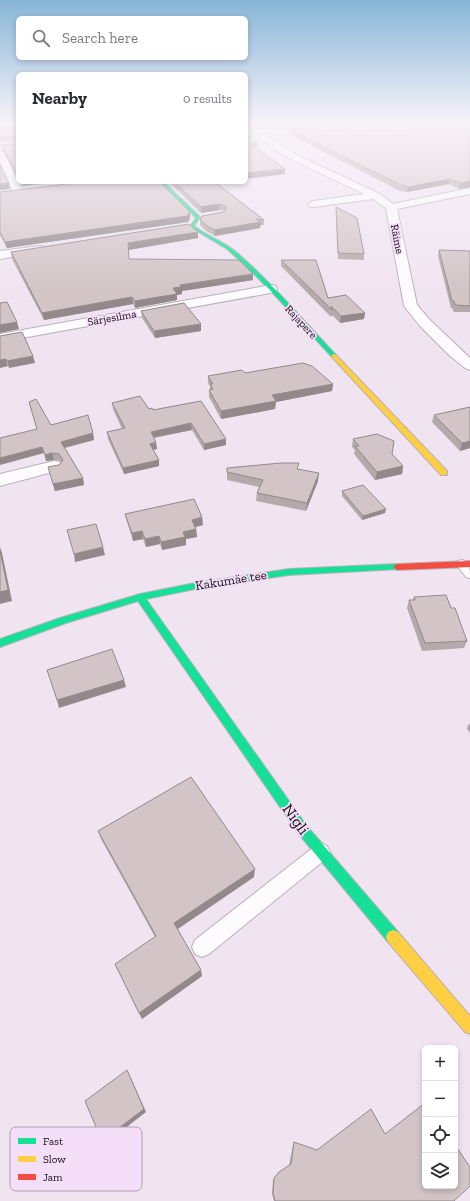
<!DOCTYPE html>
<meta charset="utf-8">
<style>
:root{--surface:#fff;--page:#f7f7f7;--text:#2b2b33;--muted:#7c7c81;--line:#e1e1e2}
body{margin:0;font-family:"Zilla Slab",serif;background:var(--page);color:var(--text)}
.controls{position:absolute;right:12px;bottom:12px;display:grid;overflow:hidden;border-radius:6px;box-shadow:0 2px 6px #0003}
.controls button{width:36px;height:36px;display:grid;place-items:center;padding:0;border:0;border-bottom:1px solid var(--line);background:var(--surface);color:var(--text);font:20px sans-serif}
.list{margin:0;padding:0;list-style:none}
h2{display:flex;justify-content:space-between;align-items:center;height:52px;margin:0;padding:0 16px;font-size:17px}
h2 small{font-size:13px;font-weight:400;color:var(--muted)}
.icon{flex:none;width:22px;height:22px;fill:none;stroke:currentColor;stroke-width:2;stroke-linecap:round;stroke-linejoin:round}
.map{position:relative;flex:none;width:470px;height:1201px;overflow:hidden}
.search{position:absolute;background:var(--surface);box-shadow:0 2px 6px #0003;left:16px;top:16px;width:232px;height:44px;display:flex;align-items:center;gap:10px;box-sizing:border-box;padding:0 14px;border-radius:6px;color:var(--muted);font-size:15px}
.panel{position:absolute;background:var(--surface);box-shadow:0 2px 6px #0003;left:16px;top:72px;width:232px;height:112px;border-radius:6px}
.map>svg:first-child{display:block}
</style>
<div class="map">
<svg width="470" height="1201" viewBox="0 0 470 1201">
<rect width="100%" height="100%" fill="#f0e4f1"/>
<g fill="none" stroke-linecap="round" stroke-linejoin="round">
<defs>
<g id="lane">
<path d="M344 123H348L350 128H346Z"/>
<path d="M401 123H407L413 125 411 126Z"/>
<path d="M462 560C470 562 470 570 470 578L466 577 456 564 458 561Z"/>
<path d="M321 843 327 846 330 852 327 858 209 954 202 957 195 954 192 947 195 940 315 846Z"/>
</g>
<g id="street">
<path d="M246 123 255 129H322V133H261L299 156 380 194 393 204 470 188V194L397 209 417 305 430 320 470 358V370L465 368 449 355 420 326 404 306 386 208 373 199 313 207 309 206 308 204 313 201 364 194C337 180 308 169 280 153 269 147 258 135 246 133Z"/>
<path d="M430 123H441L470 130V135L431 125Z"/>
<path d="M0 150 4 153 23 192 21 194H15L13 192 0 163Z"/>
<path d="M40 246 44 247 46 249 44 251 0 259V251Z"/>
<path d="M271 285 276 286 277 289 276 292 0 342V334Z"/>
<path d="M54 461 60 462 63 466 60 470 0 486V474Z"/>
</g>
<g id="fast">
<path d="M160 182H164L200 217 194 226C207 236 223 241 236 252 272 283 303 320 336 355V357H332L270 290 245 265 227 249 190 227 196 218Z"/>
<path d="M397 564 400 565 401 567 400 569 289 575 195 589 146 599 306 825 398 932 400 937 398 942 393 944 388 942 298 833 138 601 66 623 0 647V639L60 618 140 594 195 583 289 569Z"/>
</g>
<g id="slow">
<path d="M334 354 336 355 447 471V475H441L332 357 331 356Z"/>
<path d="M393 930 398 932 470 1016V1034L465 1032 388 942 386 937 388 932Z"/>
</g>
<path id="jam" d="M470 561V567L397 570 393 567 397 564Z"/>
</defs>
<use href="#lane" stroke="#bab0bb" stroke-width="2"/>
<use href="#street" stroke="#bab0bb" stroke-width="2"/>
<use href="#fast" stroke="#bab0bb" stroke-width="2"/>
<use href="#slow" stroke="#bab0bb" stroke-width="2"/>
<use href="#jam" stroke="#bab0bb" stroke-width="2"/>
<use href="#lane" fill="#fdfbfd" fill-rule="evenodd"/>
<use href="#street" fill="#fdfbfd" fill-rule="evenodd"/>
<use href="#fast" fill="#16e098" fill-rule="evenodd"/>
<use href="#slow" fill="#ffcf43" fill-rule="evenodd"/>
<use href="#jam" fill="#f24e42" fill-rule="evenodd"/>
</g>
<g fill="#b5a9ab">
<path d="M266 122H344V127H275Z"/>
<path d="M349 122H470V127H413V124L409 123 408 127H351Z"/>
<path d="M0 128H18V141L0 142Z"/>
<path d="M470 129V187L459 189 449 184 407 192 400 191 289 134V130Z"/>
<path d="M18 144V179L3 150 2 145Z"/>
<path d="M169 182H217H215L264 220V225H261L260 228 215 236 206 231 200 225V219L225 211 220 210 201 213Z"/>
<path d="M0 192 190 212V218L188 222 7 248 0 235Z"/>
<path d="M336 207 364 254V260L338 259 336 213Z"/>
<path d="M198 232V238L128 250 129 259 253 280 182 291V294L177 295V300L135 308 133 304 44 320 12 259 11 252Z"/>
<path d="M439 250 470 251V312H454L452 308H451L438 256Z"/>
<path d="M281 260 328 298 365 313 364 319 340 323 332 315 331 317 281 266Z"/>
<path d="M141 311 201 324V331L155 338 142 318Z"/>
<path d="M245 373 333 384 332 391 276 402 275 409 221 419 209 397V390H210V386L208 383V376Z"/>
<path d="M201 401 226 445 204 450 192 430 154 438 157 449 153 450 159 460V466L124 474 108 439 107 432 122 429 113 409 112 403 149 409 153 410Z"/>
<path d="M29 402 51 425 93 433 94 440 65 448 83 478 84 485 55 491 48 467 59 465 61 462 60 461 54 460 46 461Z"/>
<path d="M434 415 470 448 460 451 432 422Z"/>
<path d="M353 439 392 454 403 466 402 474 375 480 354 454 355 450 352 447Z"/>
<path d="M299 469 318 481 306 511 256 501 257 493 259 487 227 480V472Z"/>
<path d="M342 491 385 513 362 520 342 496Z"/>
<path d="M125 514 202 517 203 525 195 527 196 529 197 537 186 539V545L162 550 160 544 146 547 143 539 133 541 127 522Z"/>
<path d="M414 597 451 608 467 641 464 648 422 651 407 608 409 600H413Z"/>
<path d="M470 724V733L467 729 468 725Z"/>
<path d="M98 831 254 877 178 929 202 976 142 1019 115 964 155 937 101 839Z"/>
<path d="M385 1134 454 1201H274L272 1194 273 1180 274 1178 289 1165 293 1145 294 1142 317 1150Z"/>
</g>
<g fill="#93898b">
<path d="M257 143V148L251 149V144Z"/>
<path d="M285 169V174L246 179V173Z"/>
<path d="M450 179 449 184 407 192 408 187Z"/>
<path d="M470 181V187L459 189 460 183Z"/>
<path d="M21 182H58L22 186Z"/>
<path d="M9 183 10 189 0 190V184Z"/>
<path d="M220 204V210L201 213V207Z"/>
<path d="M190 212V218L188 222 7 248 5 242Z"/>
<path d="M261 222 260 228 215 236 214 230Z"/>
<path d="M198 232V238L128 250V243Z"/>
<path d="M253 274V280L182 291V294L177 295V300L135 308V301L173 288 180 285Z"/>
<path d="M132 297 133 304 44 320 42 313Z"/>
<path d="M365 313 364 319 340 323 341 316Z"/>
<path d="M17 322 19 329 0 333V325Z"/>
<path d="M201 324V331L155 338 154 331Z"/>
<path d="M33 356 35 363 9 368 7 361Z"/>
<path d="M6 359 8 366 0 368V360Z"/>
<path d="M333 384 332 391 276 402 275 409 221 419V411L272 395Z"/>
<path d="M191 423 192 430 151 438V432Z"/>
<path d="M93 433 94 440 63 448 61 442Z"/>
<path d="M226 439V445L204 450V444Z"/>
<path d="M470 441V448L460 451 462 443Z"/>
<path d="M156 442 157 449 151 450 150 444Z"/>
<path d="M42 447 44 453 0 465V458Z"/>
<path d="M52 453 54 460 46 461 45 455Z"/>
<path d="M159 460V466L124 474 123 468Z"/>
<path d="M403 466 402 474 375 480 377 472Z"/>
<path d="M319 473 318 481 306 511 307 503Z"/>
<path d="M83 478 84 485 55 491 53 484Z"/>
<path d="M386 509 385 513 362 520 363 516Z"/>
<path d="M202 517 203 525 192 528V520Z"/>
<path d="M196 529 197 537 186 539V545L162 550 161 542 183 532Z"/>
<path d="M142 531 143 539 133 541 132 533Z"/>
<path d="M159 536 160 544 146 547 145 539Z"/>
<path d="M0 547 2 553 12 601 0 604Z"/>
<path d="M103 547 105 555 75 562 74 554Z"/>
<path d="M124 680 126 687 59 708 57 700Z"/>
<path d="M255 869 254 877 176 930 174 923Z"/>
<path d="M201 970 202 976 142 1019 139 1013Z"/>
<path d="M127 1070 129 1074 146 1112 105 1144 102 1141Z"/>
</g>
<g fill="#d2c4c7" stroke="#93898b">
<path d="M0 128H18V136L0 137Z"/>
<path d="M470 129V181L460 183 450 179 408 187 401 185 289 130Z"/>
<path d="M246 135 257 143 251 144 285 169 246 173Z"/>
<path d="M18 144V176L2 145Z"/>
<path d="M0 164 9 183 0 184Z"/>
<path d="M85 182H160L190 212 187 216 5 242 0 232V192Z"/>
<path d="M174 182H215L264 220 256 219 261 222 214 230 206 225 200 219 202 216 224 212 226 209 225 206 220 204 201 207Z"/>
<path d="M336 207 357 218 364 254 338 253Z"/>
<path d="M189 224 198 232 128 243 129 259 239 260 253 274 180 285 181 287 173 288 177 294 135 301 132 297 42 313 11 252Z"/>
<path d="M439 250 470 251V306L455 305 454 301H452Z"/>
<path d="M281 260H316L328 298 346 295 365 313 341 316 331 306 332 310Z"/>
<path d="M7 302 17 322 0 325V303Z"/>
<path d="M184 303 201 324 154 331 141 311Z"/>
<path d="M22 332 33 356 7 361 6 359 0 360V336Z"/>
<path d="M303 363 312 366 333 384 272 395 276 401 221 411 209 390 213 389 210 384H213L208 376 242 370 245 373Z"/>
<path d="M140 396 149 409 152 408 153 410 201 401 226 439 204 444 191 423 151 432 156 442 150 444 159 460 123 468 107 432 125 428 112 403Z"/>
<path d="M36 399 51 425 88 415 93 433 61 442 83 478 53 484 48 467 59 465 63 460 59 454 52 453 45 455 42 447 0 458V438L37 429 29 402Z"/>
<path d="M470 407V441L462 443 434 415Z"/>
<path d="M377 434 394 441 392 454 403 466 377 472 355 446H359L353 439Z"/>
<path d="M281 463H299L297 469 319 473 307 503 257 493 263 480 227 472V468Z"/>
<path d="M363 485 386 509 363 516 342 491Z"/>
<path d="M194 499 202 517 192 520 196 529 183 532 185 537 161 542 159 536 145 539 142 531 132 533 125 514Z"/>
<path d="M96 524 103 547 74 554 67 530Z"/>
<path d="M0 550 8 590 0 592Z"/>
<path d="M446 595 451 608H455L467 641 425 643 409 600H415L414 597Z"/>
<path d="M112 649 124 680 57 700 47 670Z"/>
<path d="M191 777 255 869 174 923 201 970 139 1013 115 964 156 936 98 831Z"/>
<path d="M127 1070 144 1109 102 1141 85 1101Z"/>
<path d="M425 1103V1186H455V1145L470 1167V1186L454 1201H275L273 1193 274 1178 279 1172 291 1164 294 1142 317 1150 371 1109 385 1134Z"/>
</g>
<linearGradient id="sky" x2="0" y2="1"><stop stop-color="#87b5d8"/><stop offset="0.42" stop-color="#f8f3f9"/><stop offset="1" stop-color="#f8f3f9" stop-opacity="0"/></linearGradient>
<rect width="470" height="291" fill="url(#sky)"/>
<g text-anchor="middle" dominant-baseline="central" stroke-width="3.5" stroke-linejoin="round" paint-order="stroke">
<g font-size="11" fill="#150d16" stroke="#f5def7">
<text transform="translate(397 239) rotate(79)">Räime</text>
<text transform="translate(112 318) rotate(-10)">Särjesilma</text>
<text transform="translate(301 322) rotate(47)">Rajapere</text>
</g>
<g font-size="13" fill="#150d16" stroke="#f5def7">
<text transform="translate(231 580) rotate(-9)">Kakumäe tee</text>
</g>
<g font-size="16" fill="#150d16" stroke="#f5def7">
<text transform="translate(296 819) rotate(54)">Nigli</text>
</g>
</g>
<rect x="10" y="1127" width="132" height="64" rx="6" fill="#f5def7" stroke="#b29fb4" stroke-width="1"/>
<rect x="18" y="1138" width="18" height="6" fill="#16e098"/>
<rect x="18" y="1156" width="18" height="6" fill="#ffcf43"/>
<rect x="18" y="1174" width="18" height="6" fill="#f24e42"/>
<g font-size="11" fill="#150d16">
<text x="43" y="1145">Fast</text>
<text x="43" y="1163">Slow</text>
<text x="43" y="1181">Jam</text>
</g>
</svg>
<div class="controls">
<button>+</button>
<button>−</button>
<button><svg class="icon" aria-label="locate" viewBox="0 0 24 24"><circle cx="12" cy="12" r="6"/><path d="M12 2v4M12 18v4M2 12h4M18 12h4"/></svg></button>
<button><svg class="icon" aria-label="layers" viewBox="0 0 24 24"><path d="M12 4l9 5-9 5-9-5zM3 14l9 5 9-5"/></svg></button>
</div>
<div class="search"><svg class="icon" aria-label="search" viewBox="0 0 24 24"><circle cx="10" cy="10" r="6"/><path d="M15 15l6 6"/></svg>Search here</div>
<section class="panel">
<h2>Nearby<small>0 results</small></h2>
<ul class="list">
</ul>
</section>
</div>
